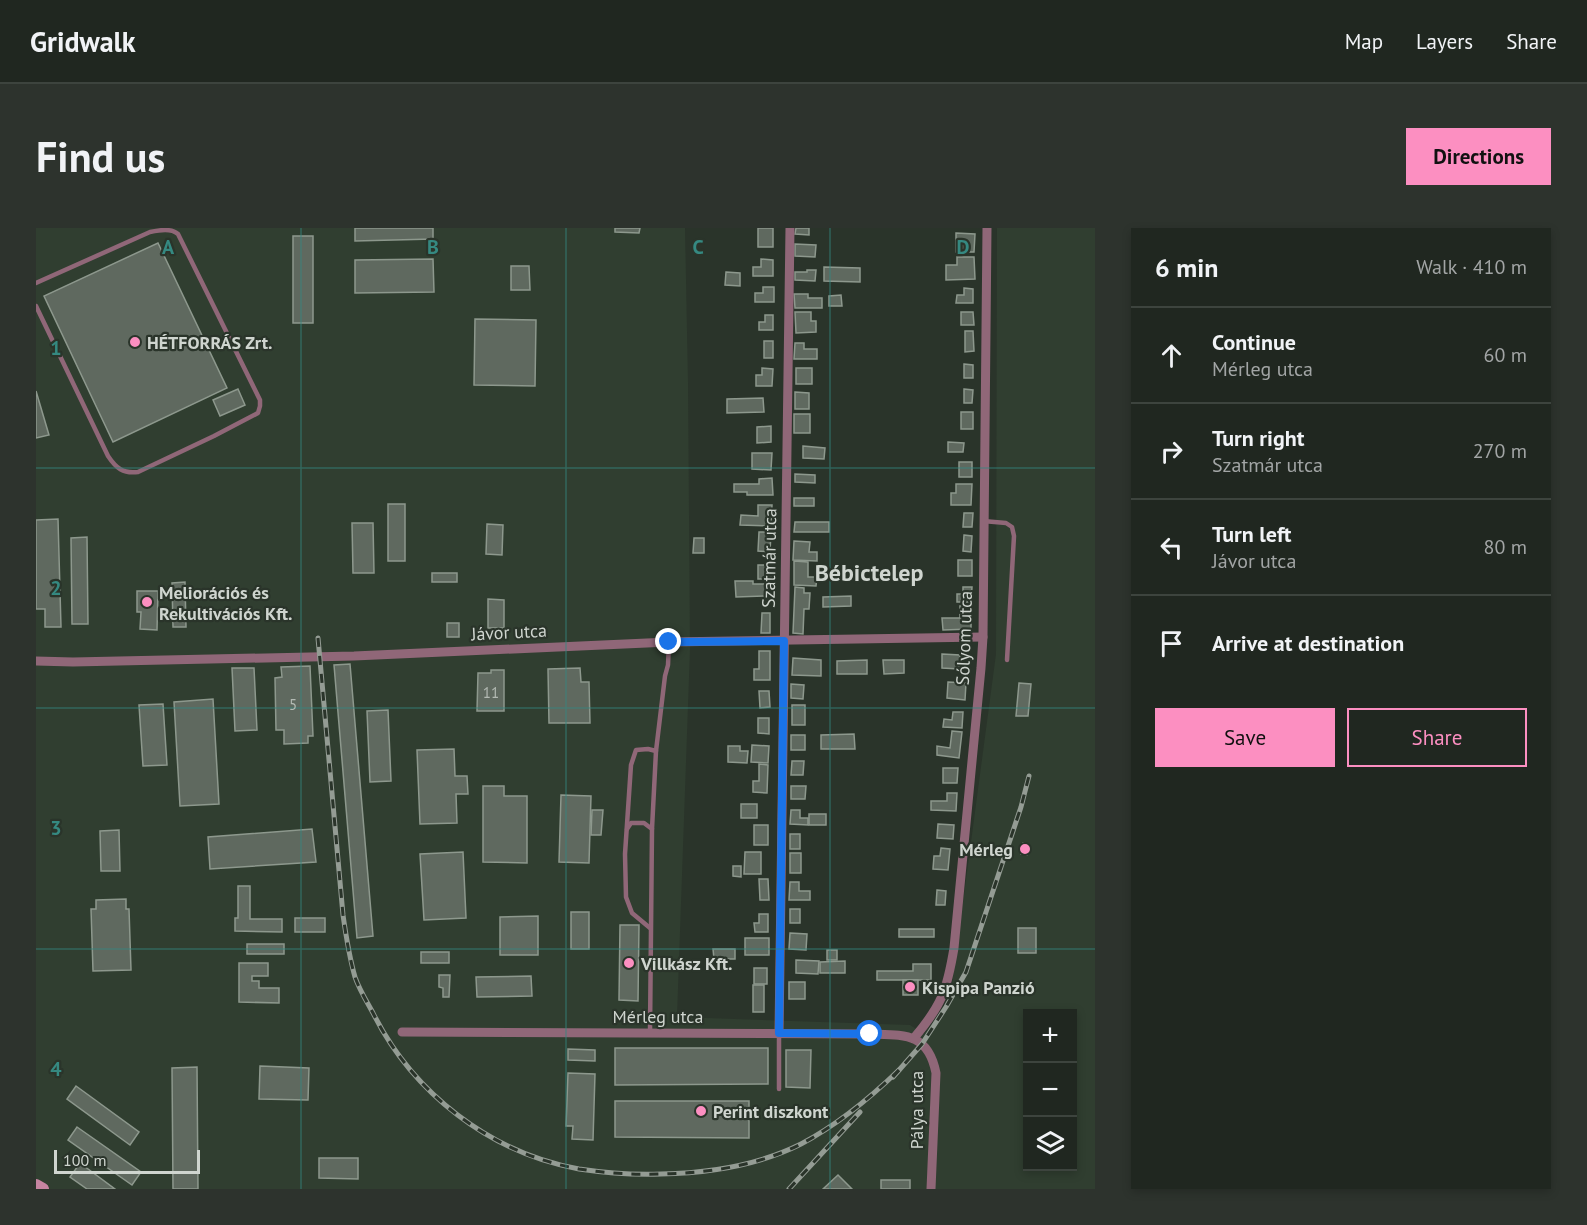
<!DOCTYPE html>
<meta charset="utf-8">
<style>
:root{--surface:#202720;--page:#2d332d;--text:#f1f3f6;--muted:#a2a5a5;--line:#3d443e;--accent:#fc8fc1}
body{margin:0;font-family:"PT Sans",sans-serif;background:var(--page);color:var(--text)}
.controls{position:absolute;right:18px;bottom:18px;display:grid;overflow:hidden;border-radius:0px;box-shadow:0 3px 9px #0003}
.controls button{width:54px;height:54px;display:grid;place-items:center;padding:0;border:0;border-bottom:2px solid var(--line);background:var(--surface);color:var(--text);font:30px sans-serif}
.scale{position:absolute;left:18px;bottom:15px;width:146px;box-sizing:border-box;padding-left:6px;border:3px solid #cfd5cf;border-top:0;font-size:16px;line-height:21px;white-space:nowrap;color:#cfd5cf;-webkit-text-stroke:4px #2a342a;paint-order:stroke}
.stop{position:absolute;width:18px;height:18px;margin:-14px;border:4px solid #1a73e8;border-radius:50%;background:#fff}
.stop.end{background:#1a73e8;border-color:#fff;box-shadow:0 2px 6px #0008}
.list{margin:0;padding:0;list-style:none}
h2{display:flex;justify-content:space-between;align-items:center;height:78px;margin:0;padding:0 24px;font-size:26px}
h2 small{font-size:20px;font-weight:400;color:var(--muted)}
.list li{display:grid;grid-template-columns:39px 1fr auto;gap:18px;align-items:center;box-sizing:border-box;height:96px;padding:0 24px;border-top:2px solid var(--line)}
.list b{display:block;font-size:22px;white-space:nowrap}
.list p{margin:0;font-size:20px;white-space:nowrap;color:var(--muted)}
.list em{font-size:20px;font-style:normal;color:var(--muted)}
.actions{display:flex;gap:12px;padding:18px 24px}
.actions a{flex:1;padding:14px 0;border:2px solid var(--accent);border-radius:0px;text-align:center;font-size:21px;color:var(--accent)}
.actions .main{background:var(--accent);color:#111}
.icon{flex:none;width:33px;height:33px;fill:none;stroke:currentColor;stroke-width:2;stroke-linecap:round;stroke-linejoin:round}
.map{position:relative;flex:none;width:1059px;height:961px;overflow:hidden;border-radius:0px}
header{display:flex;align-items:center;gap:36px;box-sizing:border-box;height:84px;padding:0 30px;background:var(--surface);border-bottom:2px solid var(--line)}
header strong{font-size:28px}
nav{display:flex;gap:33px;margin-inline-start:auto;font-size:21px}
.intro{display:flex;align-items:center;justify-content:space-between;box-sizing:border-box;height:144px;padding:0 36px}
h1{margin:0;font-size:42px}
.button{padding:15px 27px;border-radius:0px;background:var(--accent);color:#111;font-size:21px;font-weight:700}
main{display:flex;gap:36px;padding:0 36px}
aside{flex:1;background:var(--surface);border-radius:0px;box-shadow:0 3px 9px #0003}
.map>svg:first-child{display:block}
</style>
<header>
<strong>Gridwalk</strong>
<nav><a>Map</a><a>Layers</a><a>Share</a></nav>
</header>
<div class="intro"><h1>Find us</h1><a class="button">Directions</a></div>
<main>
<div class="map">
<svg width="1059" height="961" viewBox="0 0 1059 961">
<rect width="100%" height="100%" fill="#2a342a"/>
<path fill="#303e30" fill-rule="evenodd" d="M0 0H649L652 154 654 421 641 789 874 797 888 806 914 772 960 426 961 0H1059V961H0ZM992 786H1036V938H992Z"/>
<g fill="#5f695f" stroke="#8d988d" stroke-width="1.5">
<path d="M319 0H397V11L319 13Z"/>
<path d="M579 0H604L603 5 579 4Z"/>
<rect x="722" y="0" width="15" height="19"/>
<path d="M760 0H773V7L759 6Z"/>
<path d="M920 5 939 6 938 24H920Z"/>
<rect x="257" y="8" width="20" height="87"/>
<path d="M122 15 191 160 77 214 8 68Z"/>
<path d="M759 16 780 17 779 29 759 28Z"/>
<path d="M921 29H938L939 51 910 52V37H921Z"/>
<path d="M397 31 398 64 319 65V32Z"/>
<path d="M725 31 737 32V48H717V39H725Z"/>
<path d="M475 38H493L494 62H475Z"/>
<path d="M788 39 824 40V54L788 53Z"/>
<path d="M771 42H780L779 53 759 52V44H771Z"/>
<path d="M690 44 704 45V58L689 57Z"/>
<path d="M727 59H738V74H719V65H727Z"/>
<path d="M928 60 937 61V75H920L921 67H928Z"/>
<path d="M758 66H772V70H786V80H759Z"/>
<path d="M805 67 806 78H793V68Z"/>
<path d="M759 84H775V93H780V104L760 105Z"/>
<path d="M925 84H937L938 97H925Z"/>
<path d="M729 87H737V102H723V94H729Z"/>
<path d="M439 91 500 92 499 158 438 157Z"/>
<path d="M929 103H937L938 123 929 124Z"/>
<rect x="728" y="113" width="9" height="17"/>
<path d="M759 115H768V121H781V131H758Z"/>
<path d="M928 136 937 137V150H928Z"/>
<path d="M726 140 737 141 736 158H720V147H726Z"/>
<rect x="760" y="140" width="16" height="16"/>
<path d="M202 161 209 177 184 188 177 172Z"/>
<path d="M928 161 937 162 936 175H928Z"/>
<path d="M0 163 13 207 0 210Z"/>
<path d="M759 164 773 165V181H759Z"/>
<path d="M727 170 728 184 691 185V171Z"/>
<rect x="925" y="184" width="12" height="17"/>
<rect x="758" y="186" width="16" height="19"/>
<path d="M735 198V214L721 215V199Z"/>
<path d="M912 214 928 215 927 224H912Z"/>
<path d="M767 218 789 220 788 231 767 230Z"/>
<path d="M716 225H736L735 242 716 241Z"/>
<rect x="923" y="234" width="13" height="15"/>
<path d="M759 246 779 247V255L759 254Z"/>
<path d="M736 250 737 267H711V264H698V256H723V251Z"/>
<path d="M920 256H936L935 277H915V265H920Z"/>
<rect x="758" y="270" width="20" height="8"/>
<rect x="352" y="276" width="17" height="57"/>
<path d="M722 277H736L735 298 704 297 705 287 722 288Z"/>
<path d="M928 285H937L936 299H927Z"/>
<path d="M22 291 25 399H9V381H0V292Z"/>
<path d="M759 294H793V304H758Z"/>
<path d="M316 295H337L338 345H317Z"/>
<path d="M451 296 467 297 466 327 450 326Z"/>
<path d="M723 304H735L734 324 722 323Z"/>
<path d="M928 307 936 308 935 324 927 323Z"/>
<path d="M51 309 52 396H36L35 310Z"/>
<path d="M658 310H668V325H657Z"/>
<path d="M758 313 774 314 773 324H781V333L757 332Z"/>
<rect x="922" y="332" width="14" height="16"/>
<path d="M758 333 772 334V349H781L780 358 758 357Z"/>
<rect x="722" y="337" width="14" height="14"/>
<rect x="396" y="345" width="25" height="9"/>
<path d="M699 353H717V356H731V368L700 369Z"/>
<path d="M149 354 150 399H137L136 355Z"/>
<path d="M759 359 768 360V365H774L773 381H768L767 406 757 405Z"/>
<path d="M927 359H936L935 374H921V366H927Z"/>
<path d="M101 363H122L121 402 104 401 105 384H101Z"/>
<path d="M815 368V378L787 379V369Z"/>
<path d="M452 371 468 372V400H452Z"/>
<path d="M924 378H935V401L907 402 906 390H924Z"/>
<path d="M726 385H734V405H725Z"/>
<rect x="411" y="395" width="12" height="14"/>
<path d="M723 423H734V452H718V441H723Z"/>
<path d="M906 426 924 427 923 441 906 440Z"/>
<path d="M757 430 785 432V448L756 447Z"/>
<path d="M831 432V446H801V433Z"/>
<path d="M847 432H868V445L848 446Z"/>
<path d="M314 436 337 708 321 710 298 437Z"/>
<path d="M274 438 277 508H272V515L248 516V502H240L239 450 246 449 245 439Z"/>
<path d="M196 440H218L221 502 199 503Z"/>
<path d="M544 440 545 454H553L554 495H513L512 441Z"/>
<path d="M455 442H468V483H441L442 445H455Z"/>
<path d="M912 454 930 455 929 472 911 470Z"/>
<path d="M983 455 995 456 992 488H980Z"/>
<path d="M755 456 768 457 767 471 755 470Z"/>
<path d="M723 463H733L734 479 724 480Z"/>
<path d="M177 471 183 576 144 578 138 474Z"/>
<path d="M127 476 131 537 107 538 103 477Z"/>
<rect x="756" y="477" width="13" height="20"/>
<path d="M352 482 355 553 334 554 331 483Z"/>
<path d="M917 484H927L926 500 907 499 908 491 916 492Z"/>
<path d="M722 490H733V506L722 505Z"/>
<path d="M916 503 926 504 923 530 901 527V518L914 520Z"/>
<path d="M818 506 819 521H785V507Z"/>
<rect x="755" y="507" width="14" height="15"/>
<path d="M716 517 733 518 732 535 715 534Z"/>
<path d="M692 518H704V523H712L711 535 692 534Z"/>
<path d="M418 521 419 548H431L432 566H420L421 595 384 596 381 522Z"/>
<path d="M756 533H768L767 547H755Z"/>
<path d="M723 536 732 537 731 565 717 564V553H723Z"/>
<path d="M907 540H922L921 555H907Z"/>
<path d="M447 558H468V568H491V635L447 634Z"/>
<path d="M755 558H770L769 571H755Z"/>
<path d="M911 565H921L920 583 895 582V573H911Z"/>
<path d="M525 567 555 568 553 635 523 634Z"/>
<rect x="705" y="576" width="16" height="14"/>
<path d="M556 582H567L565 607H555Z"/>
<path d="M755 582H764V590H772V597L754 596Z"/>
<rect x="773" y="586" width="17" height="11"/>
<path d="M902 596 918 597 917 611 901 610Z"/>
<rect x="718" y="597" width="14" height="20"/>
<path d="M276 601 280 634 174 641 172 609Z"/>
<path d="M83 602 84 643H65L64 603Z"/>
<rect x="754" y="606" width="10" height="15"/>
<path d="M987 615 992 616 991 627 985 626Z"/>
<path d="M905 620 914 621 912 642 897 641 898 628H904Z"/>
<path d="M427 624 430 690 388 692 384 626Z"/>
<path d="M709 624H725V646H708Z"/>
<rect x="754" y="625" width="11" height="20"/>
<path d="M697 638H705V649L697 648Z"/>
<path d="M723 651H732L733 672H724Z"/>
<path d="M754 654H763V663H774V672H753Z"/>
<path d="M202 658H214V691H246V704L199 703V690H202Z"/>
<path d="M901 662 910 663 909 677H900Z"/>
<path d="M90 671V681H93L95 742 57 743 55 681H60V672Z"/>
<rect x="754" y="681" width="10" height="14"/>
<rect x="535" y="684" width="18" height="37"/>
<path d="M723 686H732V704H719L718 695H723Z"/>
<path d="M502 688V727H464V689Z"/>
<rect x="259" y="690" width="30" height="14"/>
<path d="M584 697H603L602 773 583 772Z"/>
<rect x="982" y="700" width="18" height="25"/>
<rect x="863" y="701" width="35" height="8"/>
<path d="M754 705 771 706 770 722 753 721Z"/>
<rect x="709" y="710" width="24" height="17"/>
<rect x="211" y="716" width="37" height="10"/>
<path d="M677 721H699V731H678Z"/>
<rect x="791" y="722" width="10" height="10"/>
<rect x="385" y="724" width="28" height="11"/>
<path d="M760 732 783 733 782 746 760 745Z"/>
<path d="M809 733V745H784V734Z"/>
<path d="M203 735H232V748H216V753H223V760H243V775L203 774Z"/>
<path d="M877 736H895V752H841V743H877Z"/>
<rect x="718" y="740" width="13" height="16"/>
<path d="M403 747H414L413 769H407V760L403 759Z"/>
<path d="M495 748 496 768 441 769 440 749Z"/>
<rect x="867" y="752" width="15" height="15"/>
<rect x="753" y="754" width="16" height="17"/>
<rect x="717" y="757" width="11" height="27"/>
<path d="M579 820H732V856L579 857Z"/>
<path d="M532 821 559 822V833L532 832Z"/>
<path d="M750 822H775L774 860 750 859Z"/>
<path d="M224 838 273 840 272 872 223 871Z"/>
<path d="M161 839 162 961H137L136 840Z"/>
<path d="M532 845 559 846 557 912 536 911 537 898H530Z"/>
<path d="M40 858 103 904 94 917 31 871Z"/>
<path d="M579 873H713V910L579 909Z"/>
<path d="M41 899 105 944 96 957 32 912Z"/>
<path d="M283 930H322V951L283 950Z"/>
<path d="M44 935 79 961H51L34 949Z"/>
<path d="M802 947 816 961H787Z"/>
<rect x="845" y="952" width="29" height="9"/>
</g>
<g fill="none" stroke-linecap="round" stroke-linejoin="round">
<g stroke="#906778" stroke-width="4.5">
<path d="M0 55 114 4C124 2 135 0 142 6L224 172V178L222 185 178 208 102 244C87 246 80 240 72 228L0 78"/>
<path d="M947 293 970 295 976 299 978 308 971 432"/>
<path d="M591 601 595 595H608L616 601"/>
<path d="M614 700 596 685 590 669 589 626 595 537 600 522 612 521 620 523"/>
<path d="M614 804 616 601 620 523 629 448 632 437 633 414"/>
<path d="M743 861V805"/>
</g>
<g stroke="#906778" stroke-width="9">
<path d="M0 433 37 434 318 428 633 414 947 409"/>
<path d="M366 804 834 806C868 807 892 804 900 845L895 961"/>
<path d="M743 805 754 0"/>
<path d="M878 810C906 777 911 762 918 720L945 440 947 409 951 0"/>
</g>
<path stroke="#c684a1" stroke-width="12" d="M0 957 7 961"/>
<defs>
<g id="rail">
<path d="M282 410 307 687C310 708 313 728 319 749 323 761 331 774 337 785 377 865 454 925 543 941 570 945 597 947 625 946 673 945 721 938 765 916 801 897 834 870 863 842"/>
<path d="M857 849 886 816 910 779 930 744 985 579 993 548"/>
<path d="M753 961 824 884"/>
</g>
</defs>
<use href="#rail" stroke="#949c94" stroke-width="5"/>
<use href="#rail" stroke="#2a342a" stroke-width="3" stroke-dasharray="9" stroke-linecap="butt"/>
</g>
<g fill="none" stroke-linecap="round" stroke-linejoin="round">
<path stroke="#1a73e8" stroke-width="8" d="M633 414 748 413 743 805 834 806"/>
</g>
<path fill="none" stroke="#358981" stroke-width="1.5" stroke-opacity="0.55" d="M265 0V961M530 0V961M794 0V961M0 240H1059M0 480H1059M0 721H1059"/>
<g fill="#fc8fc1" stroke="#2a342a" stroke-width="2">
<circle cx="99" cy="114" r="6"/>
<circle cx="111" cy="374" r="6"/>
<circle cx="989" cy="621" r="6"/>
<circle cx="593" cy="735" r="6"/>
<circle cx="874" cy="759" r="6"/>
<circle cx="665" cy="883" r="6"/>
</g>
<g text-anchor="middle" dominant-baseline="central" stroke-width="4.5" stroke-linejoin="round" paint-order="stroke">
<g font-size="15" fill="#b3bab3">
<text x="455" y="464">11</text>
<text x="257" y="476">5</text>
</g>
<g font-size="18" font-weight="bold" fill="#cfd5cf" stroke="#2a342a" text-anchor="start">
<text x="111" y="114">HÉTFORRÁS Zrt.</text>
<text x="123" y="364">Meliorációs és<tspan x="123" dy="21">Rekultivációs Kft.</tspan></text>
<text x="977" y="621" text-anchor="end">Mérleg</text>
<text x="605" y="735">Villkász Kft.</text>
<text x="886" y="759">Kispipa Panzió</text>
<text x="677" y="883">Perint diszkont</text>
</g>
<g font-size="18" fill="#cfd5cf" stroke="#2a342a">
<text transform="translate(733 330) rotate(-89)">Szatmár utca</text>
<text transform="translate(473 404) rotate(-3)">Jávor utca</text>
<text transform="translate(928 410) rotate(-88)">Sólyom utca</text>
<text x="622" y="788">Mérleg utca</text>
<text transform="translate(880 882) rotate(-90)">Pálya utca</text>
</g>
<g font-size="24" font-weight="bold" fill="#cfd5cf" stroke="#2a342a">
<text x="833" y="344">Bébictelep</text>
</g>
</g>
<g font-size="20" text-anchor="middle" font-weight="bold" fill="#358981" stroke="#2a342a" stroke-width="4.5" stroke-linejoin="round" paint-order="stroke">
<text x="132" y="26">A</text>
<text x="397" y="26">B</text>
<text x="662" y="26">C</text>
<text x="927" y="26">D</text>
<text x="20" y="127">1</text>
<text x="20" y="367">2</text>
<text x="20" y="607">3</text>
<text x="20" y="848">4</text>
</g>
</svg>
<div class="controls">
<button>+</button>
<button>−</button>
<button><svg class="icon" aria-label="layers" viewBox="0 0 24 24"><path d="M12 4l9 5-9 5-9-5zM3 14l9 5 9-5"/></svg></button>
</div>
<div class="scale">100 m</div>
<div class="stop" style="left:834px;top:806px"></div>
<div class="stop end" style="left:633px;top:414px"></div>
</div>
<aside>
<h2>6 min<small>Walk · 410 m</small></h2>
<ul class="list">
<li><svg class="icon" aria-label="ahead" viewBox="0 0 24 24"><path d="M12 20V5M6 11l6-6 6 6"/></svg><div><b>Continue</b><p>Mérleg utca</p></div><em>60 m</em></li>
<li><svg class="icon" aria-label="right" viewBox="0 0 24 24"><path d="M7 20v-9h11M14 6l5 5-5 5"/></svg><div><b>Turn right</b><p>Szatmár utca</p></div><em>270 m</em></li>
<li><svg class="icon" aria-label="left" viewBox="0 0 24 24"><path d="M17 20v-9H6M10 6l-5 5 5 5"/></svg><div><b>Turn left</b><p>Jávor utca</p></div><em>80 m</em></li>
<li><svg class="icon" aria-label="arrive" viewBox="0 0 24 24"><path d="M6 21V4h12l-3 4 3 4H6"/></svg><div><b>Arrive at destination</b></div></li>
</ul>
<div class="actions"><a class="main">Save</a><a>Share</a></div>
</aside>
</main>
